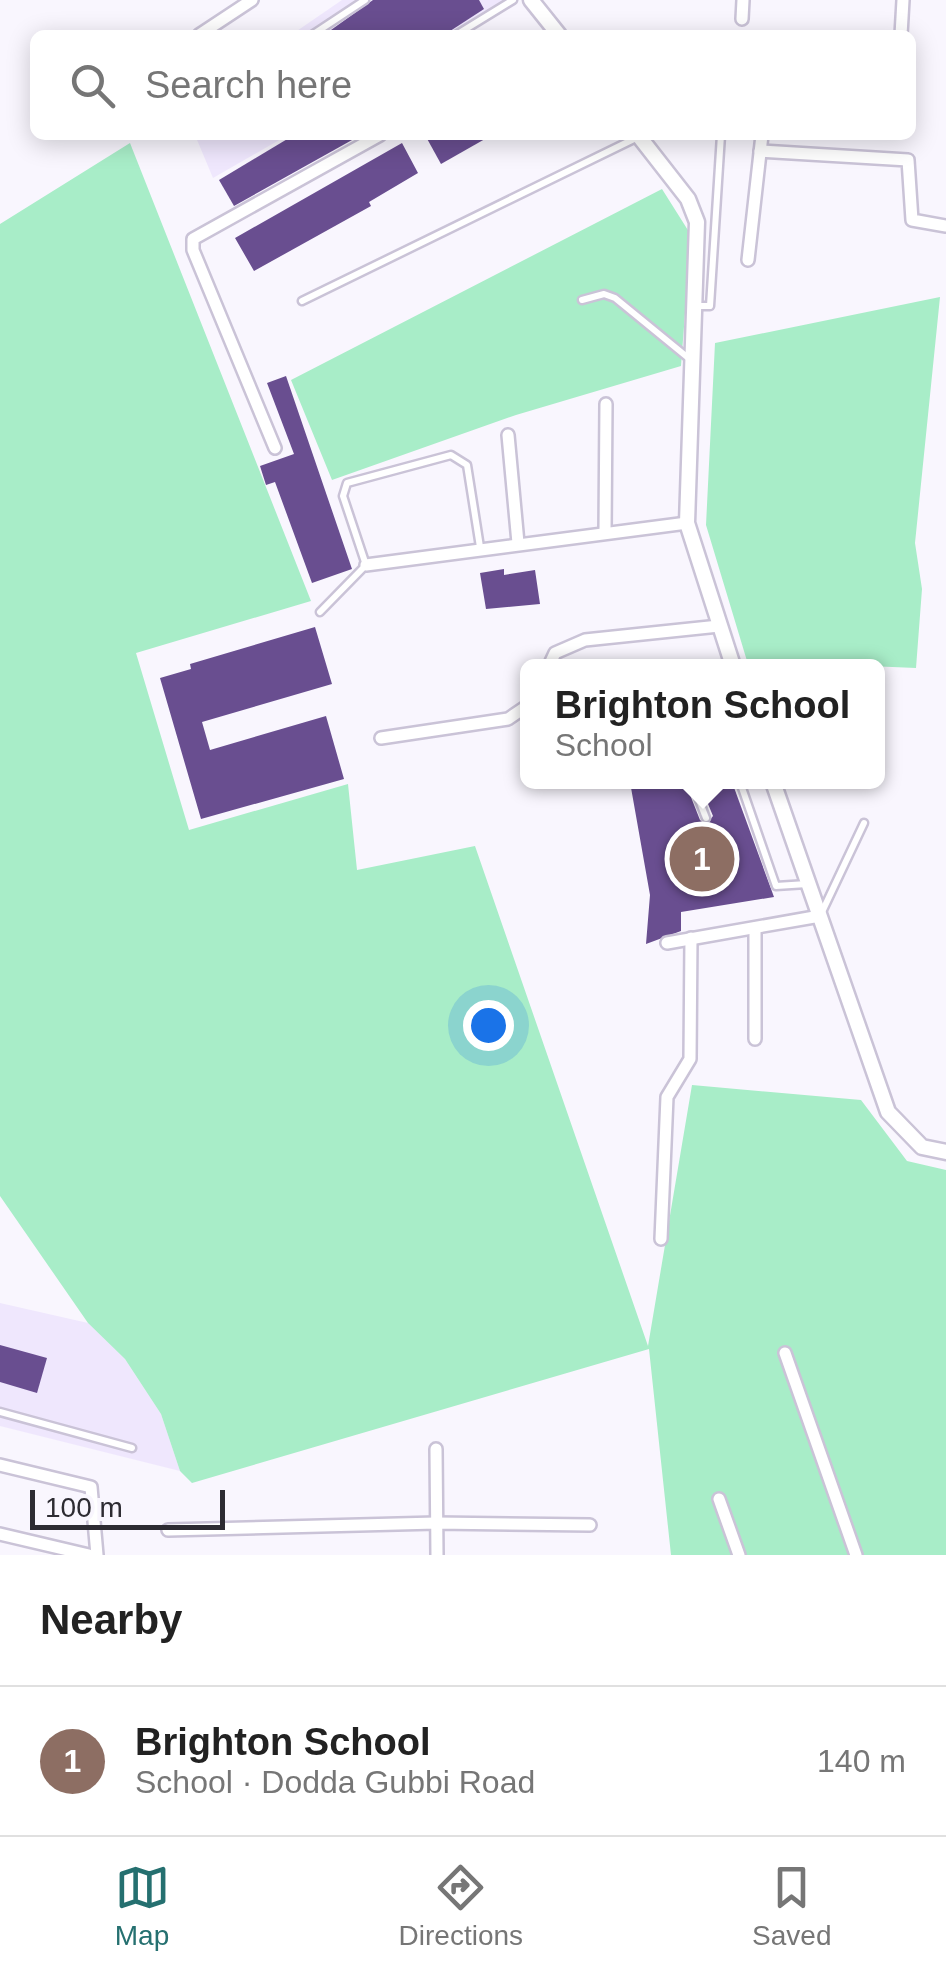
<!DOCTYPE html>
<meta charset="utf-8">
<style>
:root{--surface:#fff;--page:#f6f6f6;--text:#222;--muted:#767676;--line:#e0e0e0;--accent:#257070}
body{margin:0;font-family:Helvetica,sans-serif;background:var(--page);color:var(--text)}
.scale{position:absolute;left:30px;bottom:25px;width:195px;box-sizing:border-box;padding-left:10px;border:5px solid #2d2b32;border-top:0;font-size:28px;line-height:35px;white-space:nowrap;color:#2d2b32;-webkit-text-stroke:8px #f9f6fe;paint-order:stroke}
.you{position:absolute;left:488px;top:1025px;width:35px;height:35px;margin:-25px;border:8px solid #fff;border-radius:50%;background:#1a73e8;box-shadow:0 0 0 15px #1a73e833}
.badge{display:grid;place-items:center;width:65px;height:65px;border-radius:50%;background:var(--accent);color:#fff;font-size:32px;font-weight:700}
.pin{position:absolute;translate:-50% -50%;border:5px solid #fff;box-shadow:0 2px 10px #0006}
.popup{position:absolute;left:520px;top:659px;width:365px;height:130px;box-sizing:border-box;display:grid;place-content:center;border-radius:15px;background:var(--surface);filter:drop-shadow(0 2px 8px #0005);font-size:32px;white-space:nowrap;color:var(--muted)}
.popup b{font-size:38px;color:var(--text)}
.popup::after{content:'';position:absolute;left:50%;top:100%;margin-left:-20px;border:20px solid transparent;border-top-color:var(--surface)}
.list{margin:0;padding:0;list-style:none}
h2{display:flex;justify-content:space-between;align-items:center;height:130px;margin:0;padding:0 40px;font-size:42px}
h2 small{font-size:32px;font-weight:400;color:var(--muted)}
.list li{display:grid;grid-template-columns:65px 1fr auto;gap:30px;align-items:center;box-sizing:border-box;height:150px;padding:0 40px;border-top:2px solid var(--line)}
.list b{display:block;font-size:38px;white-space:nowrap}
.list p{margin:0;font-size:32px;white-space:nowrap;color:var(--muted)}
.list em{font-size:32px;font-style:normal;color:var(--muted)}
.icon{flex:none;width:55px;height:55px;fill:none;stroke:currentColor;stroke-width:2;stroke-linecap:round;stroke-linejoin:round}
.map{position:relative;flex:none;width:946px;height:1555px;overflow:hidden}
.search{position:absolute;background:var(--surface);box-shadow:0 5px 25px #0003;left:30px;right:30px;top:30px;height:110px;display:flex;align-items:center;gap:25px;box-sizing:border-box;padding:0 35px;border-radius:15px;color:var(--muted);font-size:38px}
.sheet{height:280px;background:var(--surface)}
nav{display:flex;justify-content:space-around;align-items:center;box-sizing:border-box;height:140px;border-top:2px solid var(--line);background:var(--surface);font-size:28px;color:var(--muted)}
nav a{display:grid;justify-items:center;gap:5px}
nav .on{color:var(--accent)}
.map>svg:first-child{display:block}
</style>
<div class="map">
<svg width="946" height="1555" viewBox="0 0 946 1555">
<rect width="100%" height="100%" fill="#f9f6fe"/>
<g fill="#efe7fd">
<path d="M342 0H510L514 5 463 35H291Z"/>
<path d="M195 135H288L213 178Z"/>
<path d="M0 1303 88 1323 125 1359 161 1414 180 1471 0 1426Z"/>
</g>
<g fill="#a8edc8">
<path d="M130 143 311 601 136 653 189 830 348 784 357 870 475 846 648 1346 692 1085 861 1100 907 1161 946 1170V1555H671L649 1349 192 1483 180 1471 161 1414 125 1359 88 1323 0 1196V224Z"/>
<path d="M662 189 691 235 681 366 516 415 332 480 291 380Z"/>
<path d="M940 297 915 543 922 589 916 668 747 661 706 525 715 343Z"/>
</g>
<g fill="#694e90">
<path d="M479 0 484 9 444 35H324L373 0Z"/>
<path d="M294 135H361L234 206 219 180Z"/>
<path d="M425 135H492L441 164Z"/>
<path d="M402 143 418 173 369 202 371 206 254 271 235 238Z"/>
<path d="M286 376 352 569 312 583 275 482 266 485 260 466 294 454 267 383Z"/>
<path d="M504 569V575L535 570 540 604 486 609 480 573Z"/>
<path d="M315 627 332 684 202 722 210 750 326 716 344 779 201 819 160 678 191 669 190 664Z"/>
<path d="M630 782H685L700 820 706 825 713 816 699 782H732L774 897 681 912V931L646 944 650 895Z"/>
<path d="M0 1345 47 1358 37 1393 0 1382Z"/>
</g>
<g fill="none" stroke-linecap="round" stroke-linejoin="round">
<defs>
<g id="service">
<path d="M312 35 365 0"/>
<path d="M456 35 513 0"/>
<path d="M582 300 604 294 615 298 692 361"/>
<path d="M302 301 638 137"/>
<path d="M695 306H710L721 135"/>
<path d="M320 612 366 565 343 496 347 483 451 455 467 465 480 547"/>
<path d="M692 782 706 818"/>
<path d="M740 782 776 886 807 884"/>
<path d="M822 912 864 823"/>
<path d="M0 1412 132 1448"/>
</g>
<g id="minor">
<path d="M742 19 743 0"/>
<path d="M199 35 252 0"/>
<path d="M901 35 903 0"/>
<path d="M760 151 908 160 912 220 946 226"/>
<path d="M748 260 762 135"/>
<path d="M508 435 518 543"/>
<path d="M275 448 193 250V239L380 135"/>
<path d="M605 532 606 404"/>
<path d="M366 565 687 523"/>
<path d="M549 666 555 653 585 640 719 626"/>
<path d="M381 738 508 719 527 706"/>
<path d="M755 928V1039"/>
<path d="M667 943 820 916"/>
<path d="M661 1239 667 1097 690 1059 691 938"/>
<path d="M785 1353 856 1555"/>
<path d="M436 1449 437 1555"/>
<path d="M0 1465 91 1487 97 1555"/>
<path d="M719 1499 739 1555"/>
<path d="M168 1530 436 1523 590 1525"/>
<path d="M0 1534 89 1555"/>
</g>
<g id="tertiary">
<path d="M531 0 559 35"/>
<path d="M638 135 688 199 697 222 687 523 733 666"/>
<path d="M773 782 888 1112 922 1147 946 1152"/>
</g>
</defs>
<use href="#service" stroke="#cac3d7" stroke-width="11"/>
<use href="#minor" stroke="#cac3d7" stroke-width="16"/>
<use href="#tertiary" stroke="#cac3d7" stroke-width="19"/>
<use href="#service" stroke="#fff" stroke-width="6"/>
<use href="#minor" stroke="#fff" stroke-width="11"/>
<use href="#tertiary" stroke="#fff" stroke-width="14"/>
</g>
</svg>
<div class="scale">100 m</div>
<div class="you"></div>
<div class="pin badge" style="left:702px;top:859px;background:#8d6e63">1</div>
<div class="popup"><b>Brighton School</b>School</div>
<div class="search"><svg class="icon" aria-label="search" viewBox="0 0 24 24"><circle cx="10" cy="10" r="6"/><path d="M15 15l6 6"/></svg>Search here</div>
</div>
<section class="sheet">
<h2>Nearby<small></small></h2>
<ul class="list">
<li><span class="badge" style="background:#8d6e63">1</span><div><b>Brighton School</b><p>School · Dodda Gubbi Road</p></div><em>140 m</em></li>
</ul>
</section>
<nav>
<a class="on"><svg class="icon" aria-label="map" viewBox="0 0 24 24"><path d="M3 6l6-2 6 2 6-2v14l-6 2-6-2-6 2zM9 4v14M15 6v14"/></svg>Map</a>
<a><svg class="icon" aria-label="directions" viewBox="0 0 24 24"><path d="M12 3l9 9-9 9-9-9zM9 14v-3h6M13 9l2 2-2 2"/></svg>Directions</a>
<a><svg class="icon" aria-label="saved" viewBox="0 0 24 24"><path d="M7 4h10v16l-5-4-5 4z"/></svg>Saved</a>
</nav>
